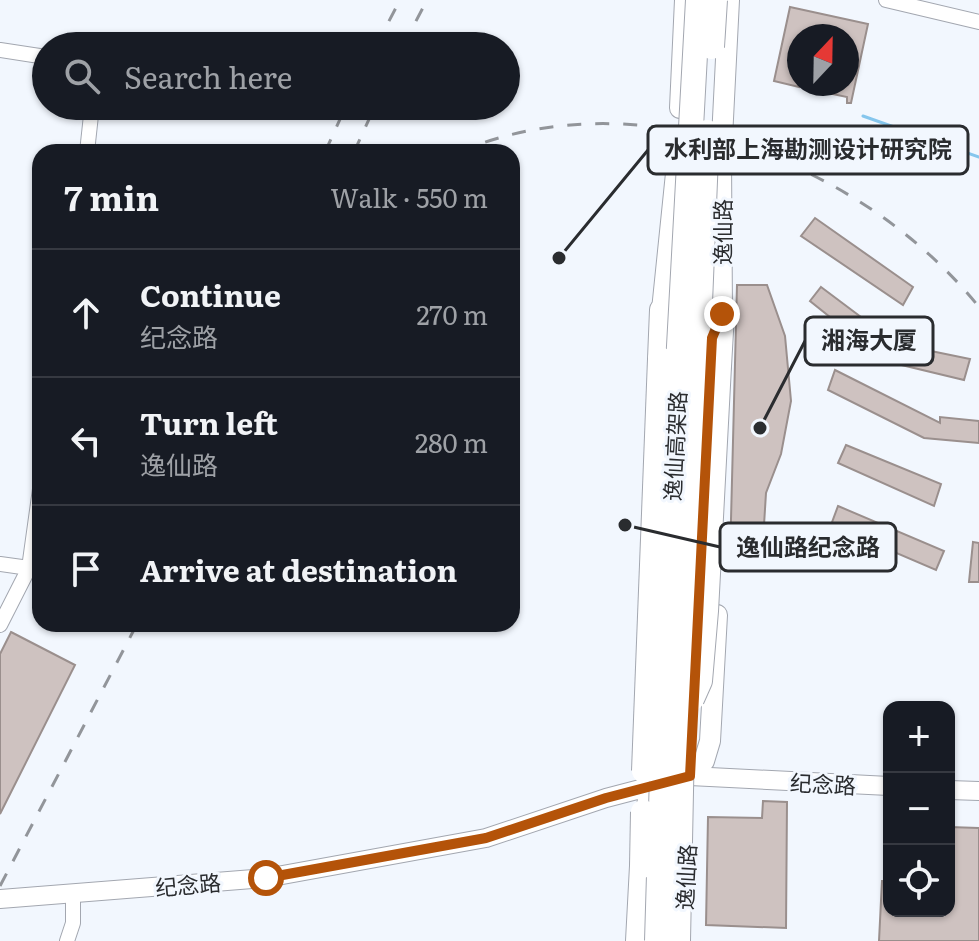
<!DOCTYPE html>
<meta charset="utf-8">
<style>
:root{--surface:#171b24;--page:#20242c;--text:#f1f3f6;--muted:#9ea1a6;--line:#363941}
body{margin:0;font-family:Literata,"Noto Sans SC",serif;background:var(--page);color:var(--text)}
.controls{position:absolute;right:24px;bottom:24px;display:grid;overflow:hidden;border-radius:16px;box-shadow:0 2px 6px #0004}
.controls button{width:72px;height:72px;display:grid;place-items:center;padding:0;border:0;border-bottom:2px solid var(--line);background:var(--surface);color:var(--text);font:40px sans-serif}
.compass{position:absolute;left:787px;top:24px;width:72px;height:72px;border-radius:50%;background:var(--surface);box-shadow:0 2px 6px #0004;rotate:22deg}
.stop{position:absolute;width:24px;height:24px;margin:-18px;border:6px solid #b45309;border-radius:50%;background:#fff}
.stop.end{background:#b45309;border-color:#fff;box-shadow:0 2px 8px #0008}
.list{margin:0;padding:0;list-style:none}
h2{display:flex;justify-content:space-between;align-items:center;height:104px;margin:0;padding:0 32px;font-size:34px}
h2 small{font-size:26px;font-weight:400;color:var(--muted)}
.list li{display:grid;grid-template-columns:52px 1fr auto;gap:24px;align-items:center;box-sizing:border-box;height:128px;padding:0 32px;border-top:2px solid var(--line)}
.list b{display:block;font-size:30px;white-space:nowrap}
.list p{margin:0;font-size:26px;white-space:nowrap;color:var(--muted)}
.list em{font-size:26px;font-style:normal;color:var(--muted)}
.icon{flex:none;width:44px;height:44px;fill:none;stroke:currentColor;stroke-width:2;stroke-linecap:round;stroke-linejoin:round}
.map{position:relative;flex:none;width:979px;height:941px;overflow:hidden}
.search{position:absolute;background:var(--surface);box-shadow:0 2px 6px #0004;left:32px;top:32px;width:488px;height:88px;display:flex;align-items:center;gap:20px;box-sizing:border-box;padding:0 28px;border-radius:44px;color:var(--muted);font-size:30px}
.panel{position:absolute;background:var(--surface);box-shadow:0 2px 6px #0004;left:32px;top:144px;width:488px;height:488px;border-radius:24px}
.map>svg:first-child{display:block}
</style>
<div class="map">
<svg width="979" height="941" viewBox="0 0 979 941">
<rect width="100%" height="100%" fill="#f2f7fe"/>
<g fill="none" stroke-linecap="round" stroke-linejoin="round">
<path stroke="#86c6ed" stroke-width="3" d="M863 116 979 157"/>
</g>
<g fill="#cec2c0" stroke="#9a8f8d" stroke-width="2">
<path d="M790 7 868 24 851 103H847V97L804 88V84H847V36H799V87L774 81Z"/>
<path d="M815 218 913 287 903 305 801 236Z"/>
<path d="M737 285H767L785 336 791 401 781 454 766 493 762 557 730 558Z"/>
<path d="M821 287 897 344 970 359 964 380 885 361 810 301Z"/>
<path d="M835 370 940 423V417L979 421V443L924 438 828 390Z"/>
<path d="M846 445 941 484 934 506 838 463Z"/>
<path d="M838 506 944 551 936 570 831 525Z"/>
<path d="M973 542 979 543V582H969Z"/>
<path d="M11 632 75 665 0 814V654Z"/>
<path d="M763 801 787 802 786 928 706 925 708 817 762 818Z"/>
<path d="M949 827 979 828V941H879L882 881H889V911H949Z"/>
</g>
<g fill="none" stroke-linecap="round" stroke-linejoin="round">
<defs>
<g id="street">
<path d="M886 0 979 22"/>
<path d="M0 50 46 57"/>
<path d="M87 152 92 106"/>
<path d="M0 564 29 568"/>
<path d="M0 625 29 568 40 489"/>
<path d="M67 941 73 923V894"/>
</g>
<g id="secondary">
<path d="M949 790 979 791"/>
<path d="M0 899 266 878 486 838 606 798 690 776 889 786"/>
</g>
<g id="primary">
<path d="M680 108 685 0"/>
<path d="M665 323 662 310 679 144"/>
<path d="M716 327 722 314 721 158 729 0"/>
<path d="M690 776 704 761 710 741 717 615"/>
<path d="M647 826 649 758"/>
</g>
<g id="highway">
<path d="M660 359 662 310"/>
<path d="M719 366 722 314"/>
<path d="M638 941 642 866"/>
</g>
</defs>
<use href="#street" stroke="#a3a7b0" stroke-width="16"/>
<use href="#secondary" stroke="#a3a7b0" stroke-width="20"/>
<use href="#primary" stroke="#a3a7b0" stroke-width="22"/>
<use href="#highway" stroke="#a3a7b0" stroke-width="26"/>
<use href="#street" stroke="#fff" stroke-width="14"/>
<use href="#secondary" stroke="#fff" stroke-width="18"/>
<use href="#primary" stroke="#fff" stroke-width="20"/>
<use href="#highway" stroke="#fff" stroke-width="24"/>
<g stroke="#92959a" stroke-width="3" stroke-dasharray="14 14" stroke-linecap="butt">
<path d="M376 46 400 0"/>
<path d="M403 46 427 0"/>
<path d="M325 152 346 106"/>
<path d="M354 152 375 106"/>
<path d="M459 152C638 76 861 161 979 307"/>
<path d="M0 886 137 624"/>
</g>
<defs>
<g id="highway-bridge">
<path d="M712 47 715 0"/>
<path d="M692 699 700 681 706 611 719 366"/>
<path d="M644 771 660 359"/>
<path d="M642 866 643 812"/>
<path d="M657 941 670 510 698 0"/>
<path d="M678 941 682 742 707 132"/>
</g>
</defs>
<use href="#highway-bridge" stroke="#a3a7b0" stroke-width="26" stroke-linecap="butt"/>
<use href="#highway-bridge" stroke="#fff" stroke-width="24"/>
</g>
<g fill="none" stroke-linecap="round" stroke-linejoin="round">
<path stroke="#b45309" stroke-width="10" d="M266 878 486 838 606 798 690 776 712 338 722 314"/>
</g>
<g text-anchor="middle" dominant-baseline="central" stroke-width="6" stroke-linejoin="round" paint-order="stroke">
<g font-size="22" fill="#2a2c2f" stroke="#f2f7fe">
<text transform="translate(721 232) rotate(-90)">逸仙路</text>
<text transform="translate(674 446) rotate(-87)">逸仙高架路</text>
<text transform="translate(823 783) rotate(3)">纪念路</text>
<text transform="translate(685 877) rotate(-87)">逸仙路</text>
<text transform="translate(188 884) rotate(-5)">纪念路</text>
</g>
</g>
<path fill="none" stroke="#2a2c2f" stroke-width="3" d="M559 258L648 150M760 428L805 341M625 525L720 547"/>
<g fill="#2a2c2f" stroke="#f2f7fe" stroke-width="3">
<circle cx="559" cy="258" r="8"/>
<circle cx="760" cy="428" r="8"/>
<circle cx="625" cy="525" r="8"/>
</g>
<g fill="#f2f7fe" stroke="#2a2c2f" stroke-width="3">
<rect x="648" y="126" width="320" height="48" rx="8"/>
<rect x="805" y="317" width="128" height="48" rx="8"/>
<rect x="720" y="523" width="176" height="48" rx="8"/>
</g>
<g font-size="24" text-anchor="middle" font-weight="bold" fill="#2a2c2f">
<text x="808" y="158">水利部上海勘测设计研究院</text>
<text x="869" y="349">湘海大厦</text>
<text x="808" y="556">逸仙路纪念路</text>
</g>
</svg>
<div class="controls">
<button>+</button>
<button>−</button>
<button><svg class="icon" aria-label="locate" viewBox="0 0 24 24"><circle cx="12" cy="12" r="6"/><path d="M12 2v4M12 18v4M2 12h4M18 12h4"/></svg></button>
</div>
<svg class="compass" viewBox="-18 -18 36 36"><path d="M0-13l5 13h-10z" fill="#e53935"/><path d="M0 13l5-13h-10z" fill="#9ea1a6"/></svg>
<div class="stop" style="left:266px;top:878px"></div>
<div class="stop end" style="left:722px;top:314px"></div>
<div class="search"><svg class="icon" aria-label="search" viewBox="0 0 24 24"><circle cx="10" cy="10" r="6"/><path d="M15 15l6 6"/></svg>Search here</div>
<section class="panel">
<h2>7 min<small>Walk · 550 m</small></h2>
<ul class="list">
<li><svg class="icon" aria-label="ahead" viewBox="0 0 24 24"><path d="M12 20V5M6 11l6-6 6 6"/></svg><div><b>Continue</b><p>纪念路</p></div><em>270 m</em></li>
<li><svg class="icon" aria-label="left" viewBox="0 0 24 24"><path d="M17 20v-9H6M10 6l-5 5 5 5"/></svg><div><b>Turn left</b><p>逸仙路</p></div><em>280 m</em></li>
<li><svg class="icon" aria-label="arrive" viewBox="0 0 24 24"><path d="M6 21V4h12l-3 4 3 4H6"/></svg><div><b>Arrive at destination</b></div></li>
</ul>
</section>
</div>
